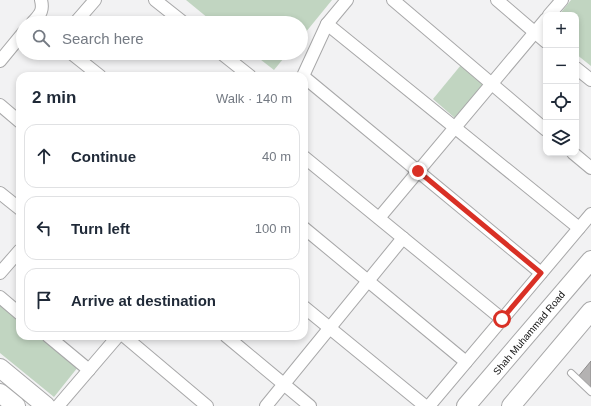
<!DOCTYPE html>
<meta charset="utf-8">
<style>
:root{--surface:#fff;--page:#f2f2f3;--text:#1f2937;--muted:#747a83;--line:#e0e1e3}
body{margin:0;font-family:Arial,sans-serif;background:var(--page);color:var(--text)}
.controls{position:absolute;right:12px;top:12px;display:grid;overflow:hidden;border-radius:8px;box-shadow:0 2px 6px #0003}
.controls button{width:36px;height:36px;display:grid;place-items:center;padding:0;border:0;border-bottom:1px solid var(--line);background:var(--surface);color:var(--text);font:20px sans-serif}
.stop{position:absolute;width:12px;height:12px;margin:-9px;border:3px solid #d93025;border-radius:50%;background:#fff}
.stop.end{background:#d93025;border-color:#fff;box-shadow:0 1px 4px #0008}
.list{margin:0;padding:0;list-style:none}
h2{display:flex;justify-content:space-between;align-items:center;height:52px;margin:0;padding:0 16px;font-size:17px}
h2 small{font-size:13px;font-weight:400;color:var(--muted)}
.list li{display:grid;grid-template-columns:26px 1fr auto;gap:12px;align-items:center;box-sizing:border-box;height:64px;margin:0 8px 8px;padding:0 8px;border:1px solid var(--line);border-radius:12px}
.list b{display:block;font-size:15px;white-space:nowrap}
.list em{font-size:13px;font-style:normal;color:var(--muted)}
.icon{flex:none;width:22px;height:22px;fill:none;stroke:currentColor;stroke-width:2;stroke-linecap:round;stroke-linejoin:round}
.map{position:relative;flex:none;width:591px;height:406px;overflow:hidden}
.search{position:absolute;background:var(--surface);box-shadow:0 2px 6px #0003;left:16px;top:16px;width:292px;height:44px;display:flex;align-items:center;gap:10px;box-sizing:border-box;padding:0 14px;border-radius:22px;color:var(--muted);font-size:15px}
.panel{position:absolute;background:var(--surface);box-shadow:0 2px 6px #0003;left:16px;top:72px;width:292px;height:268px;border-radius:12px}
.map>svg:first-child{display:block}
</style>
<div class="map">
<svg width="591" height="406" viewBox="0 0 591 406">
<rect width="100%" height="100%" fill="#f2f2f3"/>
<g fill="#c1d5c1">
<path d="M186 0H332L301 38V23H214Z"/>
<path d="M571 0H591V66L576 54V15H559Z"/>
<path d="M252 53H288L274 70Z"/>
<path d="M461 65 485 85 456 119 433 99Z"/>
<path d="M0 305 20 321V336H39L78 367 54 397 0 353Z"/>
</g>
<path fill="#b4b2b2" stroke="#8d8b8b" d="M591 361V390L577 378Z"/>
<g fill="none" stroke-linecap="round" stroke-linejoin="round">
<defs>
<path id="lane" d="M571 373 591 392"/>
<g id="street">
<path d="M155 0 184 23"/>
<path d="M393 0 546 130"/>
<path d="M497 0 546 42"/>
<path d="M549 15 562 0"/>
<path d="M32 23C39 15 44 12 41 0"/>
<path d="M75 23 95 0"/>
<path d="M327 24 579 228"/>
<path d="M71 53 100 76"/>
<path d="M221 53 250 76"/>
<path d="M0 61 23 33"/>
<path d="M576 68 591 80"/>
<path d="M303 76 327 24 347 0"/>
<path d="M304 77 541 273"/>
<path d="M0 105 20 122"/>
<path d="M573 153 591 168"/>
<path d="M304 157 502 319"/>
<path d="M0 193 20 209"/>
<path d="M379 218 546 19"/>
<path d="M304 228 466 362"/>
<path d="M0 273 20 250"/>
<path d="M0 297 20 314"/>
<path d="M304 307 425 406"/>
<path d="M48 336 89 370"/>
<path d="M124 336 207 406"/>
<path d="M226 336 310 406"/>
<path d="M58 406 118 336"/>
<path d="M266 406 403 238"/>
<path d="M429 406 591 214"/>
</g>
<g id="secondary">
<path d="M0 368 46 406"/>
<path d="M0 393 16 406"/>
<path d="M466 406 591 260"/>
<path d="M511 406 591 311"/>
</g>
</defs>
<use href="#lane" stroke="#a8a8a9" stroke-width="8"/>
<use href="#street" stroke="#a8a8a9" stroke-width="14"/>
<use href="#secondary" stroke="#a8a8a9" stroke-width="20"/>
<use href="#lane" stroke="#fff" stroke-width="6"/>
<use href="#street" stroke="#fff" stroke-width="12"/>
<use href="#secondary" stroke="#fff" stroke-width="18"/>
</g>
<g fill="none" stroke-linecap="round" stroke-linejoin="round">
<path stroke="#d93025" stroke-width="5" d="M418 171 541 273 502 319"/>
</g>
<g text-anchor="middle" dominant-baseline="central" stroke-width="3" stroke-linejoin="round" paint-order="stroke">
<g font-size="10" fill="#141414" stroke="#fff">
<text transform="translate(529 333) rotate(-50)">Shah Muhammad Road</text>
</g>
</g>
</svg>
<div class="controls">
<button>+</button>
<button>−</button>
<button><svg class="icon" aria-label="locate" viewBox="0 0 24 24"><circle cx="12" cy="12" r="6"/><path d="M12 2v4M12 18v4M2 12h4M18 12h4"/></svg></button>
<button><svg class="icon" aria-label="layers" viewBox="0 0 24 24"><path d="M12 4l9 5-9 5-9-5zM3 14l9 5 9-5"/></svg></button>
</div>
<div class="stop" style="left:502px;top:319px"></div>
<div class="stop end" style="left:418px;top:171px"></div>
<div class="search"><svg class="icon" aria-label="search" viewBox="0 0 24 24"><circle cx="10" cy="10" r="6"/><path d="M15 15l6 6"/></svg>Search here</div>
<section class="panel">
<h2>2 min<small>Walk · 140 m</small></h2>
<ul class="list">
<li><svg class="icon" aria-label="ahead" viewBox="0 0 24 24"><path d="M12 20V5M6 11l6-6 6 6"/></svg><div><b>Continue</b></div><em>40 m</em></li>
<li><svg class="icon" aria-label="left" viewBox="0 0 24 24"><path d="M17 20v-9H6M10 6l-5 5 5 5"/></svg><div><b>Turn left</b></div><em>100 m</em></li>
<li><svg class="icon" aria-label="arrive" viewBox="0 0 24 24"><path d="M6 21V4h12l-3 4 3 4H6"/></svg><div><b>Arrive at destination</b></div></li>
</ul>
</section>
</div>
